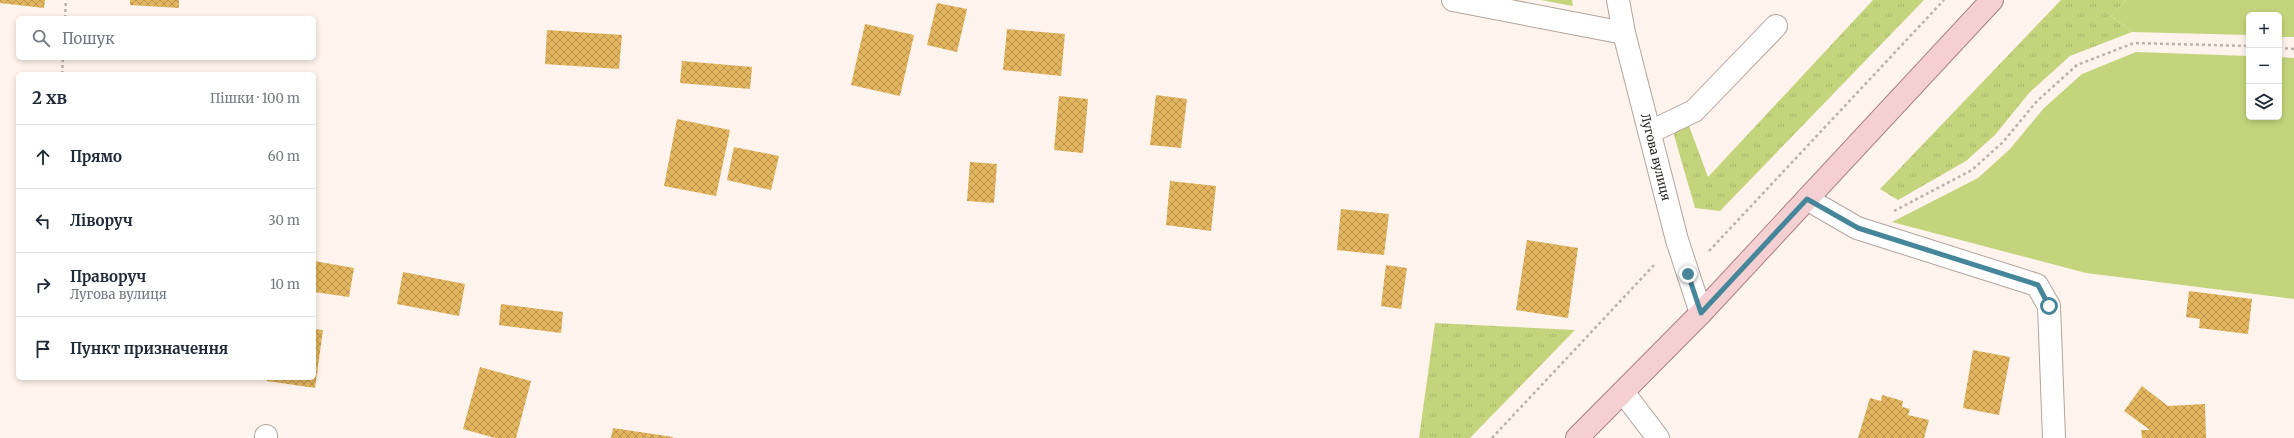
<!DOCTYPE html>
<html lang="uk">
<meta charset="utf-8">
<style>
:root{--surface:#fff;--page:#f2f2f3;--text:#1f2937;--muted:#747a83;--line:#e0e1e3}
body{margin:0;font-family:Merriweather,serif;background:var(--page);color:var(--text)}
.controls{position:absolute;right:12px;top:12px;display:grid;overflow:hidden;border-radius:6px;box-shadow:0 2px 6px #0003}
.controls button{width:36px;height:36px;display:grid;place-items:center;padding:0;border:0;border-bottom:1px solid var(--line);background:var(--surface);color:var(--text);font:20px sans-serif}
.stop{position:absolute;width:12px;height:12px;margin:-9px;border:3px solid #46869a;border-radius:50%;background:#fff}
.stop.end{background:#46869a;border-color:#fff;box-shadow:0 1px 4px #0008}
.list{margin:0;padding:0;list-style:none}
h2{display:flex;justify-content:space-between;align-items:center;height:52px;margin:0;padding:0 16px;font-size:17px}
h2 small{font-size:13px;font-weight:400;color:var(--muted)}
.list li{display:grid;grid-template-columns:26px 1fr auto;gap:12px;align-items:center;box-sizing:border-box;height:64px;padding:0 16px;border-top:1px solid var(--line)}
.list b{display:block;font-size:15px;white-space:nowrap}
.list p{margin:0;font-size:13px;white-space:nowrap;color:var(--muted)}
.list em{font-size:13px;font-style:normal;color:var(--muted)}
.icon{flex:none;width:22px;height:22px;fill:none;stroke:currentColor;stroke-width:2;stroke-linecap:round;stroke-linejoin:round}
.map{position:relative;flex:none;width:2294px;height:438px;overflow:hidden}
.search{position:absolute;background:var(--surface);box-shadow:0 2px 6px #0003;left:16px;top:16px;width:300px;height:44px;display:flex;align-items:center;gap:10px;box-sizing:border-box;padding:0 14px;border-radius:6px;color:var(--muted);font-size:15px}
.panel{position:absolute;background:var(--surface);box-shadow:0 2px 6px #0003;left:16px;top:72px;width:300px;height:308px;border-radius:6px}
.map>svg:first-child{display:block}
</style>
<div class="map">
<svg width="2294" height="438" viewBox="0 0 2294 438">
<defs>
<pattern id="grass-tufts" width="24" height="20" patternUnits="userSpaceOnUse"><rect width="24" height="20" fill="#c4d47d"/><path d="M3 7l-1-3M5 7V3M7 7l1-3M15 17l-1-3M17 17v-4M19 17l1-3" fill="none" stroke="#a8b66c"/></pattern>
<pattern id="building-cross-hatch" width="8" height="8" patternUnits="userSpaceOnUse"><rect width="8" height="8" fill="#e2b55e"/><path d="M0 0l8 8M0 8l8-8" fill="none" stroke="#b7934d"/></pattern>
</defs>
<rect width="100%" height="100%" fill="#fff3ed"/>
<g fill="url(#grass-tufts)">
<path d="M1541 0H1572L1573 6Z"/>
<path d="M1873 0H1924L1720 211 1695 208 1672 128 1688 123 1708 177Z"/>
<path d="M2061 0H2126L2111 16 2132 32 2070 56 2029 93 1995 135 1966 161 1898 200 1880 189Z"/>
<path d="M1435 323 1575 330 1470 438H1419Z"/>
</g>
<g fill="#c4d47d">
<path d="M2126 0H2294V37H2279V15H2249V35L2132 32 2111 16Z"/>
<path d="M2136 52 2249 56V117H2279V57L2294 58V299L2086 273 1892 222 1978 178 2010 149 2044 108 2082 74Z"/>
</g>
<g fill="url(#building-cross-hatch)">
<path d="M0 0H45L44 8 0 3Z"/>
<path d="M130 0H179V8L130 5Z"/>
<path d="M937 3 967 9 957 52 927 45Z"/>
<path d="M865 24 914 35 900 96 851 85Z"/>
<path d="M1007 29 1065 34 1061 76 1003 70Z"/>
<path d="M547 30 622 35 619 69 545 64Z"/>
<path d="M682 61 752 67 750 89 680 83Z"/>
<path d="M1156 95 1187 99 1181 148 1150 145Z"/>
<path d="M1059 96 1088 99 1083 153 1054 150Z"/>
<path d="M677 119 730 130 716 196 664 186Z"/>
<path d="M734 147 779 156 771 190 727 180Z"/>
<path d="M970 162 997 164 994 203 967 201Z"/>
<path d="M1170 181 1216 186 1211 231 1166 225Z"/>
<path d="M1341 209 1389 214 1384 255 1337 250Z"/>
<path d="M1527 240 1578 248 1568 318 1516 310Z"/>
<path d="M314 261 354 268 349 297 314 292Z"/>
<path d="M1386 265 1407 268 1401 309 1381 306Z"/>
<path d="M403 272 465 284 459 316 397 304Z"/>
<path d="M2189 291 2252 299 2248 334 2199 328 2200 319 2186 317Z"/>
<path d="M501 304 563 312 561 333 499 325Z"/>
<path d="M314 329 323 330 315 388 267 381 268 378H314Z"/>
<path d="M1973 350 2010 357 1999 415 1963 408Z"/>
<path d="M480 367 531 381 516 438H495L463 429Z"/>
<path d="M2142 386 2168 406 2205 404 2206 438H2142L2141 430H2150L2124 411Z"/>
<path d="M1882 395 1903 401 1902 407 1910 409 1908 415 1929 420 1924 438H1858L1870 398 1881 401Z"/>
<path d="M613 428 673 437V438H611Z"/>
</g>
<g fill="none" stroke-linecap="round" stroke-linejoin="round">
<defs>
<g id="minor">
<path d="M1453 0 1624 33"/>
<path d="M1618 0 1624 33 1677 240 1701 313"/>
<path d="M1650 132 1694 111 1776 26"/>
<path d="M1807 199 1857 228 2037 285 2049 306 2054 438"/>
<path d="M1623 392 1658 438"/>
<path d="M266 438V436"/>
</g>
<path id="major" d="M1577 438 1701 313 1992 0"/>
</defs>
<use href="#minor" stroke="#b1a49d" stroke-width="24"/>
<use href="#major" stroke="#a88082" stroke-width="24"/>
<g stroke="#bbb1ac" stroke-width="2.5" stroke-dasharray="3 3" stroke-linecap="butt">
<path d="M65 18 66 0"/>
<path d="M2279 48 2294 49"/>
<path d="M62 74 63 58"/>
<path d="M1894 211 1972 170 2003 142 2037 101 2077 65 2134 43 2249 46"/>
<path d="M1709 251 1944 0"/>
<path d="M1492 438 1656 263"/>
</g>
<use href="#minor" stroke="#fff" stroke-width="22"/>
<use href="#major" stroke="#f4d0d3" stroke-width="22"/>
</g>
<g fill="none" stroke-linecap="round" stroke-linejoin="round">
<path stroke="#46869a" stroke-width="5" d="M1688 274 1701 313 1807 199 1858 228 2038 285 2049 306"/>
</g>
<g text-anchor="middle" dominant-baseline="central" stroke-width="3" stroke-linejoin="round" paint-order="stroke">
<g font-size="12" fill="#292421" stroke="#fff">
<text transform="translate(1656 157) rotate(76)">Лугова вулиця</text>
</g>
</g>
</svg>
<div class="controls">
<button>+</button>
<button>−</button>
<button><svg class="icon" aria-label="layers" viewBox="0 0 24 24"><path d="M12 4l9 5-9 5-9-5zM3 14l9 5 9-5"/></svg></button>
</div>
<div class="stop" style="left:2049px;top:306px"></div>
<div class="stop end" style="left:1688px;top:274px"></div>
<div class="search"><svg class="icon" aria-label="search" viewBox="0 0 24 24"><circle cx="10" cy="10" r="6"/><path d="M15 15l6 6"/></svg>Пошук</div>
<section class="panel">
<h2>2 хв<small>Пішки · 100 m</small></h2>
<ul class="list">
<li><svg class="icon" aria-label="ahead" viewBox="0 0 24 24"><path d="M12 20V5M6 11l6-6 6 6"/></svg><div><b>Прямо</b></div><em>60 m</em></li>
<li><svg class="icon" aria-label="left" viewBox="0 0 24 24"><path d="M17 20v-9H6M10 6l-5 5 5 5"/></svg><div><b>Ліворуч</b></div><em>30 m</em></li>
<li><svg class="icon" aria-label="right" viewBox="0 0 24 24"><path d="M7 20v-9h11M14 6l5 5-5 5"/></svg><div><b>Праворуч</b><p>Лугова вулиця</p></div><em>10 m</em></li>
<li><svg class="icon" aria-label="arrive" viewBox="0 0 24 24"><path d="M6 21V4h12l-3 4 3 4H6"/></svg><div><b>Пункт призначення</b></div></li>
</ul>
</section>
</div>
